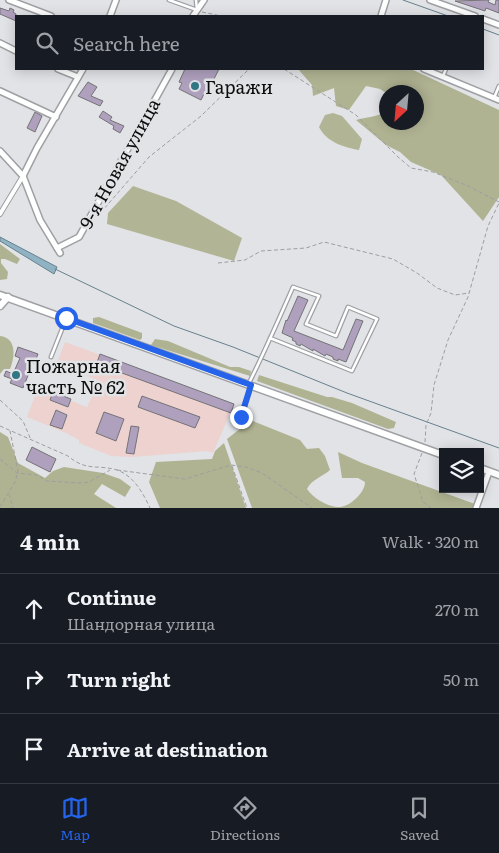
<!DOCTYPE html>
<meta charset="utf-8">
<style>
:root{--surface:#171b24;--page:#20242c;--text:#f1f3f6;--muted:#9ea1a6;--line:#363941;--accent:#2563eb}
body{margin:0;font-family:Literata,serif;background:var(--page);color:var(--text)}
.controls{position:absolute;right:15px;bottom:15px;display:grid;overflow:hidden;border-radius:0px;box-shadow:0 2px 12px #0003}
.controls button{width:45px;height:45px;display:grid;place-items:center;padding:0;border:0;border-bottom:1px solid var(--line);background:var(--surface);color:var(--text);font:25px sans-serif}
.compass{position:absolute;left:379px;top:85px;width:45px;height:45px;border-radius:50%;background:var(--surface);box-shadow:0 2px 12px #0003;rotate:206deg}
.stop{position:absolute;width:15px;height:15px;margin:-11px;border:4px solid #2563eb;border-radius:50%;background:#fff}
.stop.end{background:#2563eb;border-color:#fff;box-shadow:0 1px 5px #0008}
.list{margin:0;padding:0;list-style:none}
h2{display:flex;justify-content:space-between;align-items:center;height:65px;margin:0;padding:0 20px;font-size:21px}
h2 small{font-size:16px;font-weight:400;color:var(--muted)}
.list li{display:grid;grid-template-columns:32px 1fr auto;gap:15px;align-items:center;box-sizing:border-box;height:70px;padding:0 20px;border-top:1px solid var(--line)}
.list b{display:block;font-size:19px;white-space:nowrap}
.list p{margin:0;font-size:16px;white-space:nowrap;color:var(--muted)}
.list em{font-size:16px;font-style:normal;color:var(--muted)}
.icon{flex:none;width:28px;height:28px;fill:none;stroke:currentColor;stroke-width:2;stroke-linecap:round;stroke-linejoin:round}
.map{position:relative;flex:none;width:499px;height:508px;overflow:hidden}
.search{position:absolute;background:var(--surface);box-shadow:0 2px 12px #0003;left:15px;right:15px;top:15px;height:55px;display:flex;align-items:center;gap:12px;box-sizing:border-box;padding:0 18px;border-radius:0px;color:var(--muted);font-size:19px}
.sheet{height:275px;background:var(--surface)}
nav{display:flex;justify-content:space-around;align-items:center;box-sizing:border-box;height:70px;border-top:1px solid var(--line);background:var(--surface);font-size:14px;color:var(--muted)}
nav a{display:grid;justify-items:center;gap:2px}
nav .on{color:var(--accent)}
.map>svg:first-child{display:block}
</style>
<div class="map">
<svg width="499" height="508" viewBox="0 0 499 508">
<rect width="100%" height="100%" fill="#e1e3e6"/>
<path fill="#edd2d0" d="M65 342 234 404 213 453 207 451 133 457 111 456 79 443V440L66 433 27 417 38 388 87 407 99 381 57 363Z"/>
<g fill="#b2b496">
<path d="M333 113 342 116 362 139 359 150C342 147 327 142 319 127L325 115Z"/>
<path d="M133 186 176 201 242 238 234 261 107 224 108 213Z"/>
</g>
<g fill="#b0b392">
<path d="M298 69H411L499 110V197L483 221 441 175 411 162 400 152 386 145 356 120C365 117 379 117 386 111V122H416V92L386 93 380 89 366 86 349 110 336 106 334 88 313 96 312 85Z"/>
<path d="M0 244 20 259 17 264 5 259H1V263L8 272 7 279 0 280Z"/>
<path d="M99 317 142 333V338L140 340 93 323V318Z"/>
<path d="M0 336C17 338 15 357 10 369H4L0 374Z"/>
<path d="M155 339 168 341 230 367H239L251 371 250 376 151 345Z"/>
<path d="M259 375 327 397H332L352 403 396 422 394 428 388 429 257 381Z"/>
<path d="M248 419 300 440 307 449 319 448 325 456 330 470C322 477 312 479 307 489 312 497 326 506 337 507 349 508 365 493 365 482L358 478H342L338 452 362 463 475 504 473 508H252L227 439 241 428Z"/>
<path d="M0 432 8 437 18 463 45 478 53 471 64 467 103 473 120 479 131 487 125 497 102 484 94 494 116 508H0Z"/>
<path d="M224 443 246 508H160L149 482 156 462 212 459 215 451Z"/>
</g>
<path fill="#90b3c4" stroke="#68818d" d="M0 237 57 267 54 274 0 241Z"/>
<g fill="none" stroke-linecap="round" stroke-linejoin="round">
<g stroke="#68818d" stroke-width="1">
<path d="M403 0 448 16"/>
<path d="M483 29 499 35"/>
<path d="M55 269 174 326 233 347 347 393 499 448"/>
</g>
</g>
<g fill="#afa0be" stroke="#747375">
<path d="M489 0 488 2 495 5 496 0H499V13L486 8 485 11 455 1Z"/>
<path d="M0 8 9 11 10 8 14 10 13 12 16 14V21L0 14Z"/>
<path d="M185 69H219L206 95 204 94 201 100 179 89 182 83 179 82Z"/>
<path d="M88 82 97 87 91 96 103 101 100 106 78 96Z"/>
<path d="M103 111 112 117 110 120 124 126 120 133 113 129 114 126 99 117Z"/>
<path d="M35 112 42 116 35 132 27 128Z"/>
<path d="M298 296 308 300 294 331 343 350 356 319 363 321 346 362 338 359V361L333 359V357L326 354 325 356 313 349V351L301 344 300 346 296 344V342L292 340 293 338 282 333 286 320 287 321Z"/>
<path d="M18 347 38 354 34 364 33 363 23 388 10 383 12 379 4 376 6 371 13 374 20 358 15 356Z"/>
<path d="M100 354 234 404 231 413 111 369 110 373 95 368Z"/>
<path d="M53 392 71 399 68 407 50 400Z"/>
<path d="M142 396 200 417 195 428 138 407Z"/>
<path d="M56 410 67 415 62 429 50 425Z"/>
<path d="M104 412 124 419 116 441 96 433Z"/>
<path d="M131 426 139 427 134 454 126 453Z"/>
<path d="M32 447 56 459 50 472 26 460Z"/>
</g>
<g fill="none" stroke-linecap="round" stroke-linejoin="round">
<defs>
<g id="service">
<path d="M169 0 197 10 196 0"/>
<path d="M443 76 446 69"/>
<path d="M494 98 499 86"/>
<path d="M51 357 66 319"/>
<path d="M249 383C265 351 279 319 293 287L319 296 306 324 336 336 348 307 377 319 352 371 270 338"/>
<path d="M238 417H241L251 387"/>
</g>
<path id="pedestrian" d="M0 214 23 176"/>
<g id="minor">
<path d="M9 0 51 16"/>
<path d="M430 0 475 16"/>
<path d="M110 16 116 0"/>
<path d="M193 16 204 0"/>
<path d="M381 16 386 0"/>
<path d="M483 19 499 25"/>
<path d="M0 43 16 51"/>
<path d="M58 69 78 77"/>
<path d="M424 69 499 100"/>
<path d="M0 91 56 117"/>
<path d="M0 151 23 176 40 220 60 253"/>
<path d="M23 176 37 148 83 69"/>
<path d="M57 248 79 237 172 69"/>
<path d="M476 508 489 472"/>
</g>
<g id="tertiary">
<path d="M0 295 443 455"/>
<path d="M0 306 8 297"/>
<path d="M480 468 499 475"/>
</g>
</defs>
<use href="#service" stroke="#9ea0a3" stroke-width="5"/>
<use href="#pedestrian" stroke="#9ea0a3" stroke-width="6"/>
<use href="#minor" stroke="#9ea0a3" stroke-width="8"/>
<use href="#tertiary" stroke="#9ea0a3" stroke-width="9"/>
<g stroke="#9d9ea1" stroke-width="1" stroke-dasharray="4 2.5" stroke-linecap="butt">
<path d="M202 12 221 16"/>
<path d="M284 69 356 115 398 157 411 168 433 172 468 186 499 202"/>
<path d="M96 218 149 157 201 116 249 69"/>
<path d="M218 263 245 260 261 251 306 248 324 242 393 259 417 273 437 288 455 295 469 293"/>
<path d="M0 400 23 421 31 440"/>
<path d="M0 426 68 456C87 472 97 464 117 470 134 476 143 493 150 508"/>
<path d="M425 442 426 425 431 413 434 385 448 340 468 297 488 226 499 203"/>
<path d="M422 453 414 474 423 502 431 508"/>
<path d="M0 459 17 473 37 475 47 481 81 483 89 482 110 470"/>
<path d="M232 466 247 508"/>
<path d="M117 470 185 479 231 465 246 467 262 473 312 508"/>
<path d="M9 494 13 508"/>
<path d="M0 507 15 482 18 471 10 431"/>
</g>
<use href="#service" stroke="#fff" stroke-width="2.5"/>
<use href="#pedestrian" stroke="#fff" stroke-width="4"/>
<use href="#minor" stroke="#fff" stroke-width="5"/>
<use href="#tertiary" stroke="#fff" stroke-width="6"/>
</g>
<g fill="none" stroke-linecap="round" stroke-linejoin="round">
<path stroke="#2563eb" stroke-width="6" d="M66 318 251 385 241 417"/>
</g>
<g fill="#317684" stroke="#e1e3e6" stroke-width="2">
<circle cx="195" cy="86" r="5"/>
<circle cx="16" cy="375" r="5"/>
</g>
<g text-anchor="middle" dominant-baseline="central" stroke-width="5" stroke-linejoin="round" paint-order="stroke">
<g font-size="18" fill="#0c0d0d" stroke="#e1e3e6" text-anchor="start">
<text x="205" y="86">Гаражи</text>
<text x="26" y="365">Пожарная<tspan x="26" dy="21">часть № 62</tspan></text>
</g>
<g font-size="18" fill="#0c0d0d" stroke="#e1e3e6">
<text transform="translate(119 163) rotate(-61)">9-я Новая улица</text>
</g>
</g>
</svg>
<div class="controls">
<button><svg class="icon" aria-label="layers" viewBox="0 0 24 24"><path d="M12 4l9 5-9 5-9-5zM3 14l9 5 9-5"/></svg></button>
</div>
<svg class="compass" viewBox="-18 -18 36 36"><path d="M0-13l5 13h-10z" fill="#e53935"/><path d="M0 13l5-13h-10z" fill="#9ea1a6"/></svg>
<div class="stop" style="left:66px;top:318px"></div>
<div class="stop end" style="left:241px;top:417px"></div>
<div class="search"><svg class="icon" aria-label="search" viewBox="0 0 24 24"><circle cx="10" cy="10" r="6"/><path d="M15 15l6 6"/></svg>Search here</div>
</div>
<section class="sheet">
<h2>4 min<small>Walk · 320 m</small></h2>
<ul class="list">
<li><svg class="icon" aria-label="ahead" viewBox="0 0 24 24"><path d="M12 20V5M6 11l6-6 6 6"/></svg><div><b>Continue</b><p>Шандорная улица</p></div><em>270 m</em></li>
<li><svg class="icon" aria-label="right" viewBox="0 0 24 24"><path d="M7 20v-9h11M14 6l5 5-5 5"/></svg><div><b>Turn right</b></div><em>50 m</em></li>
<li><svg class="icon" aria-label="arrive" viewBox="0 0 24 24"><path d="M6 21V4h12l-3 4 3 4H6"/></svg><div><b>Arrive at destination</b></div></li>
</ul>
</section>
<nav>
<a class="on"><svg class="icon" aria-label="map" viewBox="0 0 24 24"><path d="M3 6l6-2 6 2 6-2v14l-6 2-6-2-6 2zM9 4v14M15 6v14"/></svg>Map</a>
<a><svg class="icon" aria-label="directions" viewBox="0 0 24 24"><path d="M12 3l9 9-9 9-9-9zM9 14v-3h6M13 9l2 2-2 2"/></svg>Directions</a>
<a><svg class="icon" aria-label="saved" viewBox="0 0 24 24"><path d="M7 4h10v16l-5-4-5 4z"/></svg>Saved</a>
</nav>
